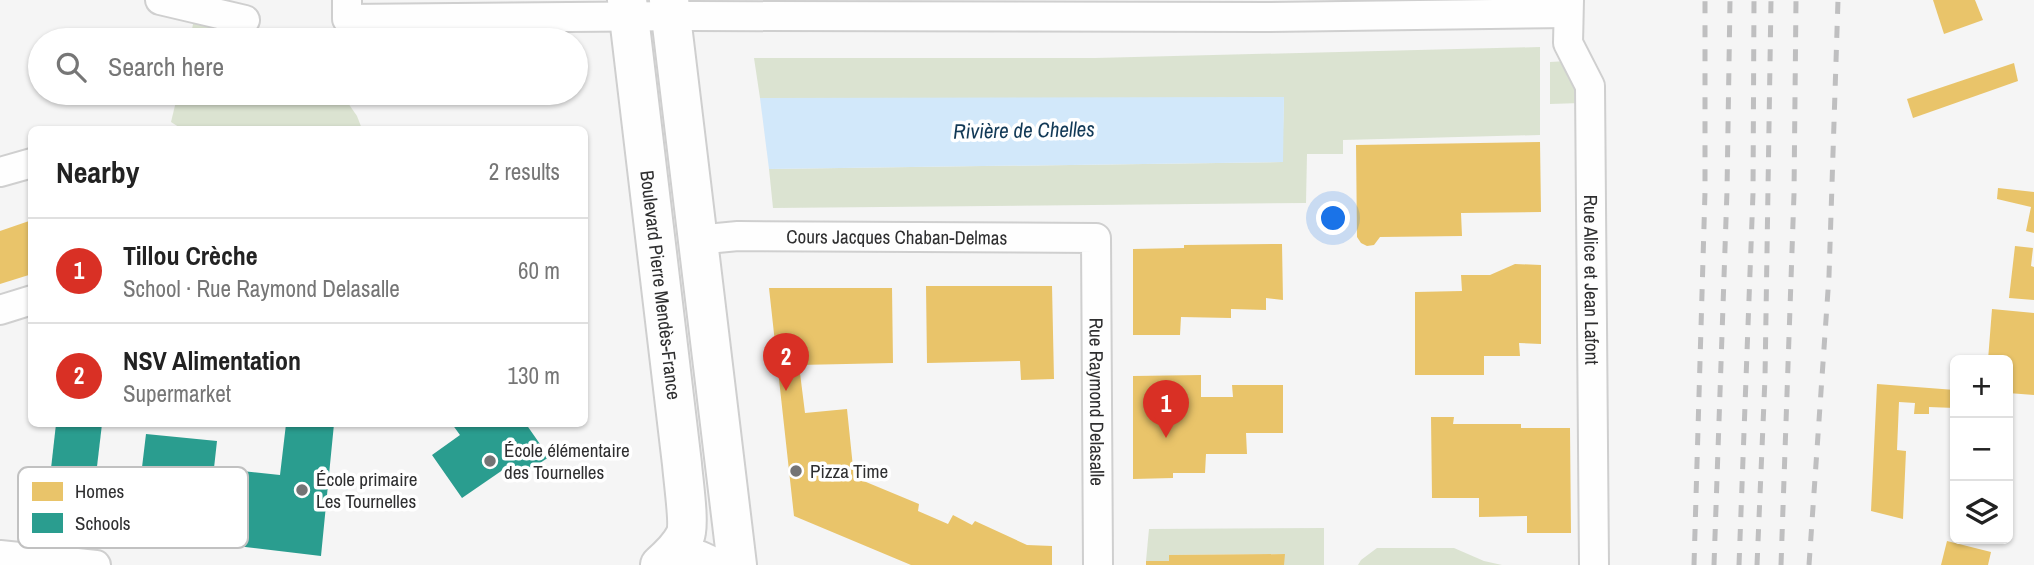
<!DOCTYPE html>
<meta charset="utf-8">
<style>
:root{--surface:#fff;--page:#f6f6f6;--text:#222;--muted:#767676;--line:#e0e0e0;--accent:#d93025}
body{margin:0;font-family:"Archivo Narrow",sans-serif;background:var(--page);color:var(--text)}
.controls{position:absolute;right:21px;bottom:21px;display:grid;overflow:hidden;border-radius:10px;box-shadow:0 2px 5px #0004}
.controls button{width:63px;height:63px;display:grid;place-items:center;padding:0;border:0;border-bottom:2px solid var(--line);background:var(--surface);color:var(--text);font:35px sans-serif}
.you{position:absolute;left:1334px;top:219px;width:24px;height:24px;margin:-18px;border:5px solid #fff;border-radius:50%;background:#1a73e8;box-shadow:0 0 0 10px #1a73e833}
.badge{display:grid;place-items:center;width:46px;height:46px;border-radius:50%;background:var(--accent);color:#fff;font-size:23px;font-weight:700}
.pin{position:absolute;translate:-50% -58px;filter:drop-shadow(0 2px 4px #0008)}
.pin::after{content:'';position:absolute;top:37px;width:24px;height:21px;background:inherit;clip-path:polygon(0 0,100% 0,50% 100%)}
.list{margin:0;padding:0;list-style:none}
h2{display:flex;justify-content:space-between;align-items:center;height:91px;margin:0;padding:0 28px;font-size:30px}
h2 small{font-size:23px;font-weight:400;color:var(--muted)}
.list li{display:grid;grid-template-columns:46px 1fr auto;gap:21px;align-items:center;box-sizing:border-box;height:105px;padding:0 28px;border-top:2px solid var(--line)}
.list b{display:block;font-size:26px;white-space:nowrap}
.list p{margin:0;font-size:23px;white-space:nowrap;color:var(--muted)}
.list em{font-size:23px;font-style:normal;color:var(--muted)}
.icon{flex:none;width:38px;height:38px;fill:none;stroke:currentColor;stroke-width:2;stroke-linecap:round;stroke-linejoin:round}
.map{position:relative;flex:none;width:2034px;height:565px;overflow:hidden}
.search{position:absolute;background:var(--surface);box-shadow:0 2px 5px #0004;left:28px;top:28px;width:560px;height:77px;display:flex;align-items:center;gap:18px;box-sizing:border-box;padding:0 24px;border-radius:38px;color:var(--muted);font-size:26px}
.panel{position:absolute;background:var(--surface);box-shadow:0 2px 5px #0004;left:28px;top:126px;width:560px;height:301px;border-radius:10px}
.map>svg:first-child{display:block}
</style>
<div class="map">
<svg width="2034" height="565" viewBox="0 0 2034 565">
<rect width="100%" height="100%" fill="#f5f5f5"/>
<g fill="#dbe3d1">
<path d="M198 22 227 29 230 34 258 39 268 34 303 40H190L193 24Z"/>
<path d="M1540 47V135L1343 140V154H1307L1306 203 773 208 769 169 1282 162 1284 98H760L754 58H1095Z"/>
<path d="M1567 61 1581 103 1550 104V62Z"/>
<path d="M178 93H341L357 116 362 129H182L171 122Z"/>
<path d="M1324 528V565H1284V554L1170 555 1169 561H1146L1149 529Z"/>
<path d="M1377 548H1454L1484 561 1502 565H1358L1361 560Z"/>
</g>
<path fill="#d2e8fa" d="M1284 97 1283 162 769 169 760 98Z"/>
<g fill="#e9c46a">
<path d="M1933 0H1975L1983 20 1944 34Z"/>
<path d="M2014 63 2018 81 1913 118 1907 99Z"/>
<path d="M1540 142 1541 212 1461 213 1462 236 1380 237 1374 245 1367 246 1361 243 1357 237 1356 145Z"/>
<path d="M1998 188 2034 192V233L2026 231 2031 207 1997 199Z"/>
<path d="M32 220V274L0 284V231Z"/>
<path d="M1282 244 1283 300 1266 298V310L1231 309V318L1181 317 1180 335H1133V249L1184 248V245Z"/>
<path d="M2015 246 2033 248 2031 266 2034 267V300L2009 298Z"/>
<path d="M1515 264 1541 265V344L1519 343 1520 356H1484V375H1415V292L1462 291 1461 275H1490Z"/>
<path d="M926 286H1052L1054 379 1021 380 1020 361 927 363Z"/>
<path d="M769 288H892L893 363 799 365 805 413 847 409 854 477 919 504 918 511 948 524 953 515 972 525 975 521 1027 545 1052 546V565H911L794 516Z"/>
<path d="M1992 309 2034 313V395L2008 393V360H1988Z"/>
<path d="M1201 375V397H1233L1232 385H1283V433H1246L1247 454H1206L1205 473H1173V478L1133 479V376Z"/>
<path d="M1877 384 1955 390V408L1929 407V414H1914L1915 403 1899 402 1897 450 1906 451 1903 519 1871 511Z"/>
<path d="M1431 417H1454L1453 424H1521V428H1570L1571 533H1527V516L1479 517V498H1432Z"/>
<path d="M1947 541 1991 552 1988 565H1941Z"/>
<path d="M1285 554 1284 565H1146V561H1169V555Z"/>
</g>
<g fill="#2a9d8f">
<path d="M56 424H102L92 509 47 504Z"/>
<path d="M286 424H334L321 556 134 534 146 434 217 441 214 468 280 475Z"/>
<path d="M452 424H526L549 457 519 477 510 465 462 498 432 455 460 435Z"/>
</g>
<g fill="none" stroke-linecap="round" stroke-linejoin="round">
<defs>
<g id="minor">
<path d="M160 0 245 20"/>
<path d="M347 0V19L691 16 1270 17 1568 13"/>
<path id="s1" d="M1569 0 1568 43 1590 86 1594 565"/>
<path d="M0 172 32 163"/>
<path id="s2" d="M696 240 738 236 1096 238 1098 565"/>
<path d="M0 310 32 300"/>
<path d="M0 555 96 565"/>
</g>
<g id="primary">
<path id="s3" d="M627 0 682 464C683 478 690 525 685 536 680 546 668 558 660 565"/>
<path d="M669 0 737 565"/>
<path d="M663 563 698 560 709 565"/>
</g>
</defs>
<use href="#minor" stroke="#cfcfcf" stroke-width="32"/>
<use href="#primary" stroke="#cfcfcf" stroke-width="42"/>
<use href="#minor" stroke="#fefefe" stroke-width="28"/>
<use href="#primary" stroke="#fefefe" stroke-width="38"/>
<g stroke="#bfbfc0" stroke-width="5" stroke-dasharray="12 12" stroke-linecap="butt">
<path d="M1694 565 1705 192V0"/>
<path d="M1714 565 1727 191 1730 0"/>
<path d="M1739 565 1753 193 1754 0"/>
<path d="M1757 565 1765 378 1771 0"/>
<path d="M1781 565 1794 194 1796 0"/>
<path d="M1809 565 1829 276 1838 0"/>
</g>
</g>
<g fill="#747475" stroke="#fff" stroke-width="2.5">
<circle cx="490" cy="461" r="7"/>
<circle cx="796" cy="471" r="7"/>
<circle cx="302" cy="490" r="7"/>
</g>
<g text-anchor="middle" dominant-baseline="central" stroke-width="7" stroke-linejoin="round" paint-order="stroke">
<g font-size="19" fill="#2f2f30" stroke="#fff">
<text stroke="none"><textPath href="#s2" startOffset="201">Cours Jacques Chaban-Delmas</textPath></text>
<text stroke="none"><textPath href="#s1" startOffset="285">Rue Alice et Jean Lafont</textPath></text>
<text stroke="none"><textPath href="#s3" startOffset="287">Boulevard Pierre Mendès-France</textPath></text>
<text stroke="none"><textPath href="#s2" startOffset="564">Rue Raymond Delasalle</textPath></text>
</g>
<g font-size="19" fill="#2f2f30" stroke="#fff" text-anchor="start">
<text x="504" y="450">École élémentaire<tspan x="504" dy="22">des Tournelles</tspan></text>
<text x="810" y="471">Pizza Time</text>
<text x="316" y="479">École primaire<tspan x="316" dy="22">Les Tournelles</tspan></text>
</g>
<g font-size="21" font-style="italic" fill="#123956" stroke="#fff">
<text transform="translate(1024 130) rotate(-1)">Rivière de Chelles</text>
</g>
</g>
<rect x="18" y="467" width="230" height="81" rx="10" fill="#fff" stroke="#c1c1c1" stroke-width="2"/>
<rect x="32" y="482" width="31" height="19" fill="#e9c46a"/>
<rect x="32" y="513" width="31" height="20" fill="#2a9d8f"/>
<g font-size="19" fill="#2f2f30">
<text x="75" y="498">Homes</text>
<text x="75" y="530">Schools</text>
</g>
</svg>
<div class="controls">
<button>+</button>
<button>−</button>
<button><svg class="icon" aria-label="layers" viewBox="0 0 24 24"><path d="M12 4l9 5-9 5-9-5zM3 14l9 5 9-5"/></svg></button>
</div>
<div class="you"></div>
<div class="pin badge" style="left:1166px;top:438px">1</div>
<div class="pin badge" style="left:786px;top:391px">2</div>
<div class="search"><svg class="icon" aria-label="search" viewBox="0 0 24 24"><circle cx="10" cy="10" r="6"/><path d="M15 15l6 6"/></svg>Search here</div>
<section class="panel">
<h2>Nearby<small>2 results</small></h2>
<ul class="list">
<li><span class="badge">1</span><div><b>Tillou Crèche</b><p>School · Rue Raymond Delasalle</p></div><em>60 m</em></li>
<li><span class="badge">2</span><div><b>NSV Alimentation</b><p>Supermarket</p></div><em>130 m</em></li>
</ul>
</section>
</div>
